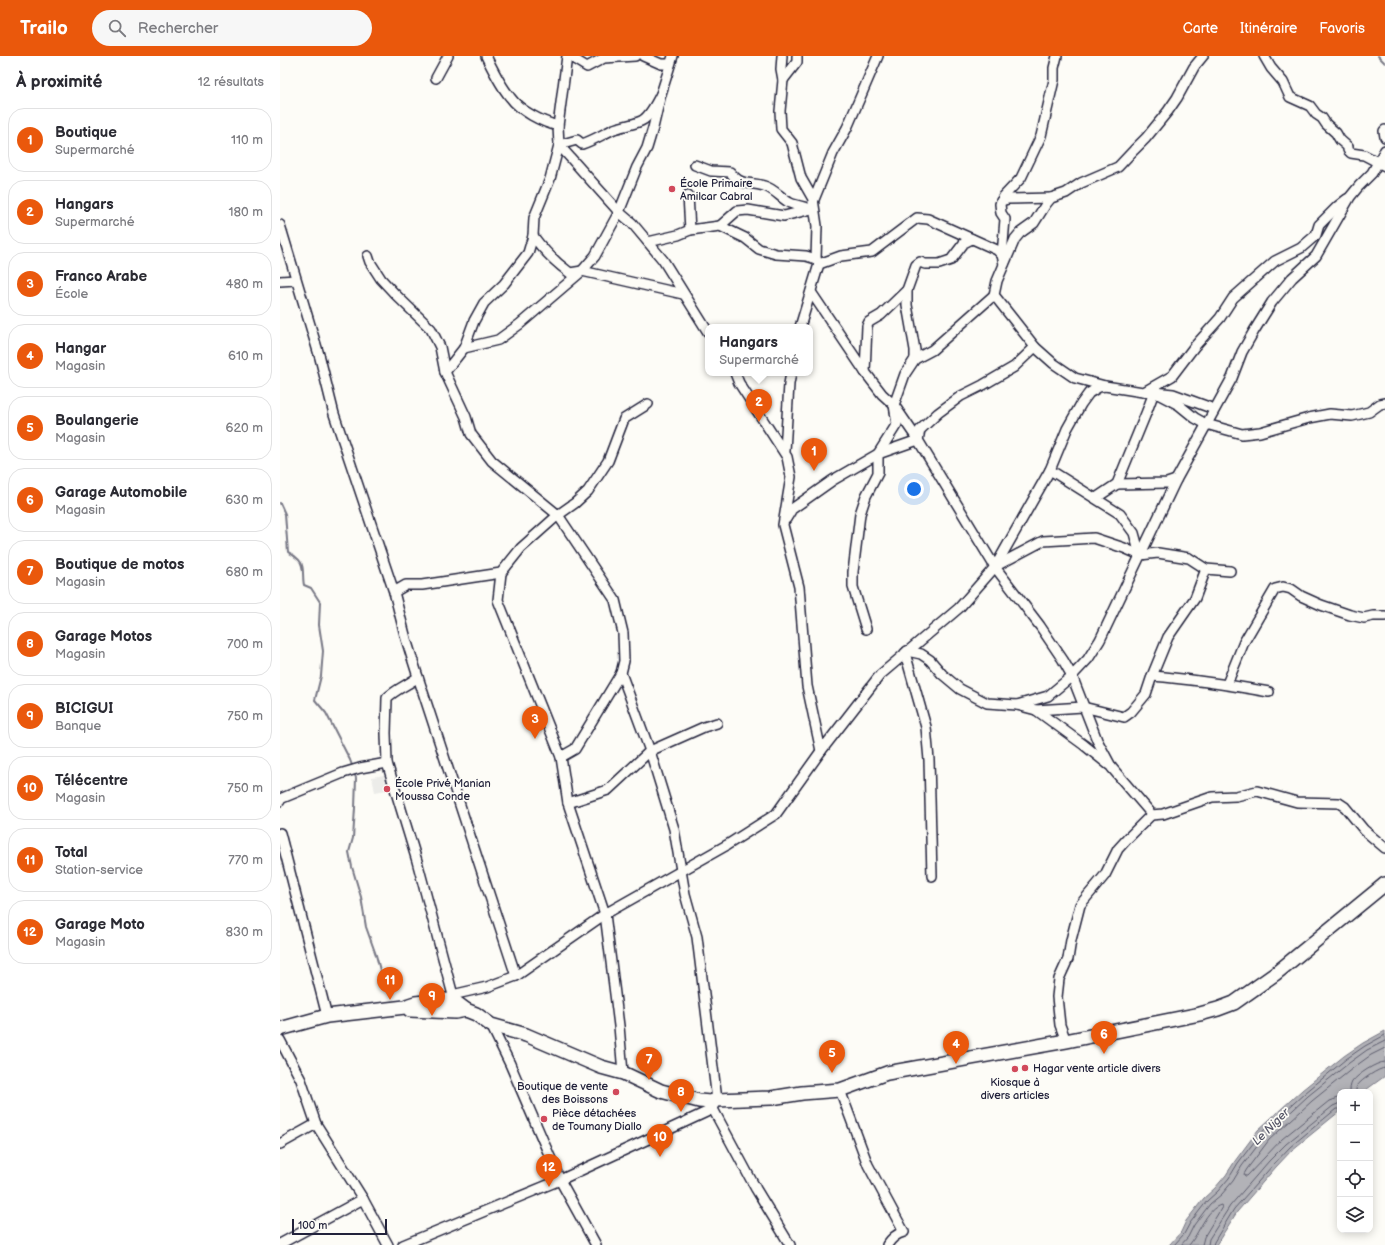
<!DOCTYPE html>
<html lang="fr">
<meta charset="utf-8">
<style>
:root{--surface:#fff;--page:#f7f7f7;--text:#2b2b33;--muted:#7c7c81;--line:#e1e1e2;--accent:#ea580c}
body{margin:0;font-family:"Balsamiq Sans",sans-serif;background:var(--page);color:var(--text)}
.controls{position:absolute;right:12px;bottom:12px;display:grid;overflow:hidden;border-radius:8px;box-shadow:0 2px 10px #0003}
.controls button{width:36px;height:36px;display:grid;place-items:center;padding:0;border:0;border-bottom:1px solid var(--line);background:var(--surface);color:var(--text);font:20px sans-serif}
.scale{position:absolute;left:12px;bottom:10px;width:95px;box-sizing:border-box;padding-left:4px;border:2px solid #22223b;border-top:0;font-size:11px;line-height:14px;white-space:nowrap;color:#22223b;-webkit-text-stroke:3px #fdfcf7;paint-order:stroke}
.you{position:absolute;left:634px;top:433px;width:14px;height:14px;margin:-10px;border:3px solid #fff;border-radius:50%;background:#1a73e8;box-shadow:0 0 0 6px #1a73e833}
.badge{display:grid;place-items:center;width:26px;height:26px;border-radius:50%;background:var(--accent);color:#fff;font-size:13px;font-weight:700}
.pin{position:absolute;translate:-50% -33px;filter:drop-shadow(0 1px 2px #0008)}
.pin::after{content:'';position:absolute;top:21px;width:14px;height:12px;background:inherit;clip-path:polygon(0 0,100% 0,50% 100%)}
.popup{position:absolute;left:425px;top:268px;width:108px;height:52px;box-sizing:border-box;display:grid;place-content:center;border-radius:8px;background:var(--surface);filter:drop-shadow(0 1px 3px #0005);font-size:13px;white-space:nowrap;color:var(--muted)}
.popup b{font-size:15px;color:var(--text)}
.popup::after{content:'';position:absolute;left:50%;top:100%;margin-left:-8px;border:8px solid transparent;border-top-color:var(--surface)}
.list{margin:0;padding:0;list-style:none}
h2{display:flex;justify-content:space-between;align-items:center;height:52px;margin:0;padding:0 16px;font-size:17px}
h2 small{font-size:13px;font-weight:400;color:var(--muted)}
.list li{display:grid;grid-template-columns:26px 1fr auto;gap:12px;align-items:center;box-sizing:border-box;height:64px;margin:0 8px 8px;padding:0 8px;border:1px solid var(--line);border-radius:16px}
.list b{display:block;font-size:15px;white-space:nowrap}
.list p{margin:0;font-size:13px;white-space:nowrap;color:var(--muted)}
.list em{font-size:13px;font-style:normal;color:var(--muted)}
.icon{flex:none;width:22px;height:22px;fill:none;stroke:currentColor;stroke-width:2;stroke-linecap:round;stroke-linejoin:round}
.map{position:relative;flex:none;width:1105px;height:1189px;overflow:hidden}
header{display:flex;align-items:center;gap:24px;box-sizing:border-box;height:56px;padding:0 20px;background:var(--accent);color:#fff}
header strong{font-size:19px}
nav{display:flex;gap:22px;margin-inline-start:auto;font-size:14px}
.search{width:280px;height:36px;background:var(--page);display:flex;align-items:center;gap:10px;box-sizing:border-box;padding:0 14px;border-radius:22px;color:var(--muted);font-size:15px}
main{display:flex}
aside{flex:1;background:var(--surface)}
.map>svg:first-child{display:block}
</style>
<header>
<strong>Trailo</strong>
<div class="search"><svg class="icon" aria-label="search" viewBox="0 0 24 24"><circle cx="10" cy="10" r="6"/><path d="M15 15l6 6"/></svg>Rechercher</div>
<nav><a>Carte</a><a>Itinéraire</a><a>Favoris</a></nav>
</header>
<main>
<aside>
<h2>À proximité<small>12 résultats</small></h2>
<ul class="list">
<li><span class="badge">1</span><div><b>Boutique</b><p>Supermarché</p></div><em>110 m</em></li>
<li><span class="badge">2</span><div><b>Hangars</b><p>Supermarché</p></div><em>180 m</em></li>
<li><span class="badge">3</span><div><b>Franco Arabe</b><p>École</p></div><em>480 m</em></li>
<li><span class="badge">4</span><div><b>Hangar</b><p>Magasin</p></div><em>610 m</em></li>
<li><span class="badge">5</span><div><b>Boulangerie</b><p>Magasin</p></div><em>620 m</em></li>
<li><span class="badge">6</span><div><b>Garage Automobile</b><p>Magasin</p></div><em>630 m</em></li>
<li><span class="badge">7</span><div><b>Boutique de motos</b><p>Magasin</p></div><em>680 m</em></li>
<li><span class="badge">8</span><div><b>Garage Motos</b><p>Magasin</p></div><em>700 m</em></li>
<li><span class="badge">9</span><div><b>BICIGUI</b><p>Banque</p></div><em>750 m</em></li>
<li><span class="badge">10</span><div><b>Télécentre</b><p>Magasin</p></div><em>750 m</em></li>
<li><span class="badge">11</span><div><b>Total</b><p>Station-service</p></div><em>770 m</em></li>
<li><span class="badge">12</span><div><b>Garage Moto</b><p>Magasin</p></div><em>830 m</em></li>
</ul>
</aside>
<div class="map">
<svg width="1105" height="1189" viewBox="0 0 1105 1189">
<rect width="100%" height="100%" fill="#fdfcf7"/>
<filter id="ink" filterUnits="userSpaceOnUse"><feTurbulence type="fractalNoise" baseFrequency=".025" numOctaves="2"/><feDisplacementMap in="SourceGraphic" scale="8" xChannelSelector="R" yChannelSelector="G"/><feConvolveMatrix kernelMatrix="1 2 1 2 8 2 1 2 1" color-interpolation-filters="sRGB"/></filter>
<g filter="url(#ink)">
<path fill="#ecece9" d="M104 719 107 734 95 736 92 721Z"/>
<path fill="#b2b2b7" stroke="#787885" d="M1105 975V1020L1083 1036H1060V1055L1012 1094 996 1111 957 1156 936 1189H889L901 1176 906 1165 924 1142 935 1132 946 1119 955 1105 978 1074 1022 1034 1064 1000 1083 987Z"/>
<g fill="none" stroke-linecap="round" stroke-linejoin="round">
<g stroke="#5c5c6d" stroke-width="1">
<path d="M1070 1036C1070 1033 1070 1030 1072 1026 1077 1019 1096 1006 1105 1006"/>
<path d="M1076 1036C1076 1033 1076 1032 1077 1030 1081 1024 1099 1012 1105 1012"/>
<path d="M1060 1041 1049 1045 1002 1083 967 1120H965L964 1118 967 1113 989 1084 1032 1045 1073 1012 1091 999 1105 992"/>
<path d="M894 1189 904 1178 910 1167 927 1145 938 1135 949 1122 958 1107 981 1077 1025 1037 1066 1003 1085 990 1105 979"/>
<path d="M901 1189 908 1181 914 1169 920 1161 930 1148 942 1138 953 1125 962 1110 985 1080 1028 1040 1069 1007 1087 994 1105 985"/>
<path d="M909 1189C919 1178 926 1153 941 1149L942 1151 924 1181 922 1189"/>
<path d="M928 1189 929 1183 950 1150 989 1105 1006 1088 1053 1050 1060 1047"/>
<path d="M933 1189 934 1186 954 1153 993 1109 1010 1091 1056 1053H1060"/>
</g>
<g stroke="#787885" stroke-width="2">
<path d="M1098 0 1105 7"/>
<path d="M0 447 5 458 8 496C12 498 16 501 19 504 25 510 22 521 24 529L31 532 40 546 39 569 43 595 41 620 35 644 46 657 70 704 73 712"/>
<path d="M74 717 76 722 75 752 73 782 69 796 72 811 81 841 86 871 96 899 102 922"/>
</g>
<defs>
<g id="minor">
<path d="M206 0C213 14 220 29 230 41 240 55 262 66 278 70"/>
<path d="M287 0 278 70 279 89 339 156 352 167 383 204 428 276"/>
<path d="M289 0 307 11 324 2 355 0"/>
<path d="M363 0 381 8H390"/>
<path d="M502 0 501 13 503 24 500 55 501 73 512 87 521 122 533 143 537 170 536 203 539 208 520 271"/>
<path d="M984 0 991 12 1003 26 1010 41 1030 50 1036 58 1042 62 1046 68 1056 77 1060 84 1068 91V94L1071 97 1084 99 1105 110"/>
<path d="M156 22 168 0"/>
<path d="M503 24 517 6V0"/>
<path d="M1105 74 1104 75 1105 81"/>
<path d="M415 109 431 115 450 116C462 131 468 125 484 130 493 132 501 142 510 147 517 150 525 151 532 153L504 160 468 154 457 155 440 170"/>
<path d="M408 139 410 174"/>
<path d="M721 145 728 143 771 142"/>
<path d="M533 146 553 97 567 72 598 0"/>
<path d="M0 169 40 302 54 358 114 536 126 583 138 621 236 920"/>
<path d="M253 180C264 195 275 206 290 217L302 215 403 238"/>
<path d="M368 186 398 179 410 174 440 170 465 182 479 193 496 198 526 200 536 203"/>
<path d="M88 200 90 206 101 223 115 238 151 273 160 291 165 316 186 361 191 378 212 405 278 459 335 544 343 577 344 605 341 617 370 695 394 773 405 838 417 881 437 1044 433 1053 476 1133 510 1189"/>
<path d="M539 208 561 200 592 196 637 162 648 163 717 194 722 199"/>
<path d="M724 208 722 199 725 163 721 157 720 148 724 140 741 122 761 80 774 24V12L777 0"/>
<path d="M0 225 16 224"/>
<path d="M531 236 585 316 602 338 614 349 638 384 715 511 760 570 783 604 792 620 817 684 832 712 869 755 871 759 883 758 932 741 956 740 977 735 1017 746 1059 747 1065 751 1084 774 1105 792"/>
<path d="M184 292 218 284 240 268 302 215 315 200 339 156 357 111 367 92 373 72 381 38 393 0"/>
<path d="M635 303V294L627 249V234L636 209 640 206 645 208H659L671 204 684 187 692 183"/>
<path d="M165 316 184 292 194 265 204 247 224 228 248 197 253 180 254 162 270 123 279 89 297 84 302 88C314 84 323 78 334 73 342 70 352 69 361 65 370 61 376 47 381 38"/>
<path d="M585 316 587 270 589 266 601 259 627 234"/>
<path d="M455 317 459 327 507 401 511 421 503 469 519 531 527 630 541 695"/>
<path d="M825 330 795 322 773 307 755 291 714 239 717 225 735 183 740 177 754 167 766 148 771 142 786 137 801 127 838 111 854 94 866 82 888 55 897 42 914 11 923 0"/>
<path d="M864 336 892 320 914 291 940 262 953 242 995 205 1021 192 1036 179 1039 169 1058 150 1067 143"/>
<path d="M505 395 509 328 511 317"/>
<path d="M770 414 840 458 854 477 860 499"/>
<path d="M837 428 887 427 896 424"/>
<path d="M816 442 837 428 867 355 874 336 893 338 934 353"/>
<path d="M506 463 512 453 553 424 598 398 638 384 640 374 658 357 681 340 703 329 734 311 755 291"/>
<path d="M716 510 763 485 814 482 844 492 860 499 878 497 909 502 926 513 950 515"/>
<path d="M221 517 218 544 281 701 288 747 325 858 339 970 343 1017"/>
<path d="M114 536 126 529H142L221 517 241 492 278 459 295 447 308 435 328 405 344 363 368 348"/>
<path d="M586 573 573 531V516L580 458 586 440 598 417V398L617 368 614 349 625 318 635 303 652 294 714 239"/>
<path d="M627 595 641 598 650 604 662 618 680 633 707 647 737 649 768 640 792 620 808 603 820 584 896 424 952 322 962 296 974 275 992 246 1012 222 1036 200 1070 141 1079 130 1092 117 1105 94"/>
<path d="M625 597 646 671 649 704 652 820"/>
<path d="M872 620C911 623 950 629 989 636"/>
<path d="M138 621C128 629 116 633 107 642L106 677 107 707 137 805 174 943"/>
<path d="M947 628 964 586 995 533 1003 531 1011 533 1021 540 1041 549 1070 559 1084 562 1093 560H1105"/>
<path d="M737 649 756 654 803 651 844 661 851 656 866 638 872 620 888 581 915 542 926 513"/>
<path d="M756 654 804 689 829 709"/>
<path d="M281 701 295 693 341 617"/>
<path d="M0 745V743L63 717 80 712 107 707"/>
<path d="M288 747 328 734 370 695 424 671 437 667"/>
<path d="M0 777 47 960"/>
<path d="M172 939 207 931 236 920 325 858 447 789 496 758 541 695 600 619 679 552 715 511 770 414 787 373 801 348 809 337 819 331 825 330 863 336H874L899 349 915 362 926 368 962 378 980 376 1029 362 1050 358 1072 360 1089 356 1100 348 1105 347"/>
<path d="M211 969 230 1008 280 1124 316 1189"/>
<path d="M0 984 21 1024 36 1068 83 1143 108 1189"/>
<path d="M786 985 780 969 777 941 779 923 788 903 791 884 800 849 825 819 838 793 848 782 871 759"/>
<path d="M560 1034 588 1109 624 1176C616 1178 612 1182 607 1189"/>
<path d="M0 1088 36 1068"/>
<path d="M0 1188 83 1143"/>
<path d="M123 1189 280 1124 433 1053"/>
</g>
<g id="highway">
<path d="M130 954 175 956 186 954"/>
<path d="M0 973 47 960 125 951 129 949 135 947 164 944 174 945 186 954 196 958 211 969 246 979 321 1011 343 1017 381 1035 419 1045 430 1046 437 1044 491 1042 522 1037 560 1034 607 1017 786 985 920 958 938 953 954 947 995 918 1105 828"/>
</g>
</defs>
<use href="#minor" stroke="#22223b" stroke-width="12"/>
<use href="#highway" stroke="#22223b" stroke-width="16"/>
<use href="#minor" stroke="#fdfcf7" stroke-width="9"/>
<use href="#highway" stroke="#fdfcf7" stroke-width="13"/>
</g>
</g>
<g fill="#d1495b" stroke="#fdfcf7" stroke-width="1.5">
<circle cx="392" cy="133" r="4"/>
<circle cx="107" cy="733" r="4"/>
<circle cx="745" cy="1012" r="4"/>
<circle cx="735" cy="1013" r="4"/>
<circle cx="336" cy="1036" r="4"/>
<circle cx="264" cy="1063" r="4"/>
</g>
<g text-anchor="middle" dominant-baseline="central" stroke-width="3.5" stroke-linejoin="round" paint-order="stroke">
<g font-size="11" fill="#22223b" stroke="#fdfcf7" text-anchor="start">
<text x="400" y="127">École Primaire<tspan x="400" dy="13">Amilcar Cabral</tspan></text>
<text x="115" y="727">École Privé Manian<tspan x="115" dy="13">Moussa Conde</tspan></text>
<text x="753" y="1012">Hagar vente article divers</text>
<text x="735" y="1026" text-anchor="middle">Kiosque à<tspan x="735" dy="13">divers articles</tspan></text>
<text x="328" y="1030" text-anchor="end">Boutique de vente<tspan x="328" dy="13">des Boissons</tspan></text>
<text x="272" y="1057">Pièce détachées<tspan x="272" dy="13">de Toumany Diallo</tspan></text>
</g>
<g font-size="12" font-style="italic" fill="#545466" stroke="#fdfcf7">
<text transform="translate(991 1071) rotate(-45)">Le Niger</text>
</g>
</g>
</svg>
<div class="controls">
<button>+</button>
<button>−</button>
<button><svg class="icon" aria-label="locate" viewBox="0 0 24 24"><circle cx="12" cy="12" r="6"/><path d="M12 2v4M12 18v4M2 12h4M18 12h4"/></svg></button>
<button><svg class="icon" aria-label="layers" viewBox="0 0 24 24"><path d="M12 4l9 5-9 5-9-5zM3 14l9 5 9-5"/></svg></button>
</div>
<div class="scale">100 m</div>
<div class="you"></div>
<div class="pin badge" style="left:534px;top:415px">1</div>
<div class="pin badge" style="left:479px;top:366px">2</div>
<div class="popup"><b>Hangars</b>Supermarché</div>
<div class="pin badge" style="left:255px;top:683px">3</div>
<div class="pin badge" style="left:676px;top:1008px">4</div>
<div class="pin badge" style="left:552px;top:1017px">5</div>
<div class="pin badge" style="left:824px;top:998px">6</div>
<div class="pin badge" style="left:369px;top:1024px">7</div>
<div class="pin badge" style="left:401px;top:1056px">8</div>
<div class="pin badge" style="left:152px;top:960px">9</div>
<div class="pin badge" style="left:380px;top:1101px">10</div>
<div class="pin badge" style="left:110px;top:944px">11</div>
<div class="pin badge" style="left:269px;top:1131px">12</div>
</div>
</main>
